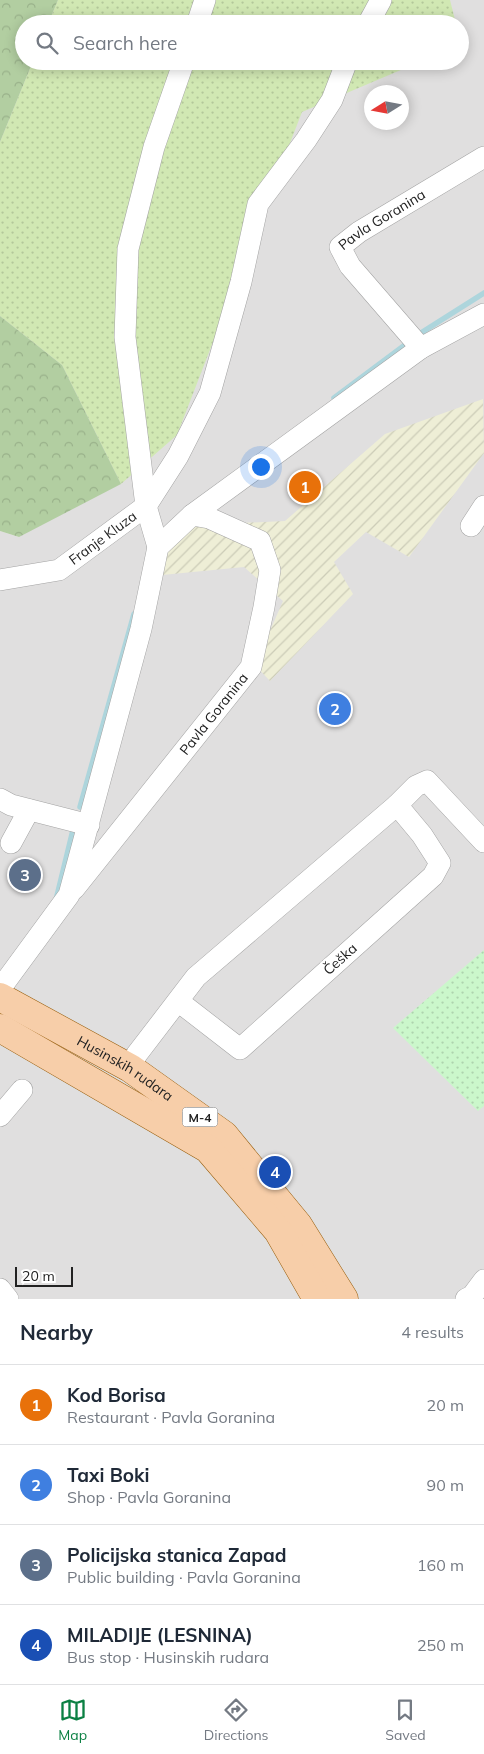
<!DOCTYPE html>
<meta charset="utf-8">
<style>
:root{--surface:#fff;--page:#f6f6f7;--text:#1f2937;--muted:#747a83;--line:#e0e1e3;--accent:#0b8043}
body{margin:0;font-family:Mulish,sans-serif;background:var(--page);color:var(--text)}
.compass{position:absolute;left:364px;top:85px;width:45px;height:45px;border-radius:50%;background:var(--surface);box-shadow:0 2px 12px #0003;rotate:259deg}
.scale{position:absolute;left:15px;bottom:12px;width:58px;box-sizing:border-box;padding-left:5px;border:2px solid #222;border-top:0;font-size:14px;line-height:18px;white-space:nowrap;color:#222;-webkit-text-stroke:4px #fff;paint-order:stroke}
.you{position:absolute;left:260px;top:466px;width:18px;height:18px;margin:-12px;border:4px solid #fff;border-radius:50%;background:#1a73e8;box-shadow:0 0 0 8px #1a73e833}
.badge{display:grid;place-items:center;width:32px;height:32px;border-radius:50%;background:var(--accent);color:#fff;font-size:16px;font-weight:700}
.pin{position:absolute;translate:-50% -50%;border:2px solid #fff;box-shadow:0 1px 5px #0006}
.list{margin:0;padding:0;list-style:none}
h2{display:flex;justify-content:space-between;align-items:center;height:65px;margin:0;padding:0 20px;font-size:21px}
h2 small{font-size:16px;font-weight:400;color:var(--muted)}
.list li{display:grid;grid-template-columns:32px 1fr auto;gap:15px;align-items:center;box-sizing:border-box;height:80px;padding:0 20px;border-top:1px solid var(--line)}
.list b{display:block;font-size:19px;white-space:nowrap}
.list p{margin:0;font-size:16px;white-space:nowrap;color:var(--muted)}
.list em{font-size:16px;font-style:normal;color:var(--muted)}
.icon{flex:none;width:28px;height:28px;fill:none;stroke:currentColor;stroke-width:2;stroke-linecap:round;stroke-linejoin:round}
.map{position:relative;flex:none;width:484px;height:1299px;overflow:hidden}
.search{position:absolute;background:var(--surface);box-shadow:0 2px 12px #0003;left:15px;right:15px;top:15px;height:55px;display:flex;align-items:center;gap:12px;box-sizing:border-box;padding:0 18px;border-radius:28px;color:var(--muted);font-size:19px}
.sheet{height:385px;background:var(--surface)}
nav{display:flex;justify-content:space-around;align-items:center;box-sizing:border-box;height:70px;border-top:1px solid var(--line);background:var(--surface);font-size:14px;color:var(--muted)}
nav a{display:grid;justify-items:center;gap:2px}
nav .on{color:var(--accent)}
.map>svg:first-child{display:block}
</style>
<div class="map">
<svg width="484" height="1299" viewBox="0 0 484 1299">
<defs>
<pattern id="farmland-furrows" width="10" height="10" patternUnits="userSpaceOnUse" patternTransform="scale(1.25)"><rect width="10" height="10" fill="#eeeed6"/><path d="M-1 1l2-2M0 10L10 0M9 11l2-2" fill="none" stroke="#ccccb7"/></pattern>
<pattern id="grass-dots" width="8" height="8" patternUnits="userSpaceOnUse" patternTransform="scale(1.25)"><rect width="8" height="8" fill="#d1e8b3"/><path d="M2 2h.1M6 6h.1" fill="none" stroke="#b3c79a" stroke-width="1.8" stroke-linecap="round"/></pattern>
<pattern id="forest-crowns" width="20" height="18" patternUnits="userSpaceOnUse" patternTransform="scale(1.25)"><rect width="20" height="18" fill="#b2cea1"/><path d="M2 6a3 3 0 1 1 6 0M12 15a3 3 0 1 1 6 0" fill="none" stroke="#99b18a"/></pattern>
<pattern id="park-dots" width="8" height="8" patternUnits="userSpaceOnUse" patternTransform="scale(1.25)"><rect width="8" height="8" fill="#cbf7cb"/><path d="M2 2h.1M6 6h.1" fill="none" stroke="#aed3ae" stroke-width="1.8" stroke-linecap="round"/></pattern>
</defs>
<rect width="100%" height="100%" fill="#f1eee9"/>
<path fill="#e0dfdf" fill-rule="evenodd" d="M58 0H484V1299H0V531L19 537 62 365 0 316V142L33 61H460V24H48ZM372 92H402V122H372Z"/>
<path fill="url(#farmland-furrows)" d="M483 399 484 453 409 557 366 532 334 562 353 594 270 681 255 665 283 601 244 567 152 576 177 526 285 521 385 434Z"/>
<g fill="url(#grass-dots)">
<path d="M58 0H450L456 24H48Z"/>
<path d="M33 61H422L302 112 177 435 121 484 62 365 0 316V142Z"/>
</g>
<g fill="url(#forest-crowns)">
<path d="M0 0H58L48 24H24V61H33L0 142Z"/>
<path d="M0 316 62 365 121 484 19 537 0 531Z"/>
</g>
<path fill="url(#park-dots)" d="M484 950V1106L478 1111 393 1028Z"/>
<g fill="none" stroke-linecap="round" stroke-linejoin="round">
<g stroke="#add5dc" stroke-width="5.5">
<path d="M416 336 484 293"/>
<path d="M334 398 409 342"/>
<path d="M80 807 134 614"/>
<path d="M56 900 74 826"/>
</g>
<defs>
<g id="minor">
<path d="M197 24 205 0"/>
<path d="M368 24 381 0"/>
<path id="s1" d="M421 348 350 266 340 247 359 232 484 157"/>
<path d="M471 526 484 506"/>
<path d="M158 547 146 506 125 337 128 249 154 147 184 61"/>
<path id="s2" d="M0 580 59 570 146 506 178 456 210 393 241 282 258 204 306 140 332 100 347 61"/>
<path d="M0 799 11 805 89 825"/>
<path d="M397 805 416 786 427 781 484 842"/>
<path d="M11 843 29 810"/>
<path id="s3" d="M74 889 251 667 264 607 270 570 260 541 209 518 192 515"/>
<path d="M0 989 69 895 141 629 158 547 192 515 421 348 484 314"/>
<path d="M130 1068 137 1054 196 977 397 805 422 835 440 863 433 876 240 1049 178 1001"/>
<path d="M0 1116 22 1090"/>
<path d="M0 1289 8 1299"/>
<path d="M466 1299 472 1296 484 1280"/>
</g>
<g id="major">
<path id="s4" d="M0 997 130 1068 224 1135 298 1225 344 1299"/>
<path d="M0 1028 208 1149 278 1231 317 1299"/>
</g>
</defs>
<use href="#minor" stroke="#a3a3a3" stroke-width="22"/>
<use href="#major" stroke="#975c09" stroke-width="29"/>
<use href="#minor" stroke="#fff" stroke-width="21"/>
<use href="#major" stroke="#f7cea9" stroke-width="28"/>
</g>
<g text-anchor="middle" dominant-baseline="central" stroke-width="4.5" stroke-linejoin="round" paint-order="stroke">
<rect fill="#fff" stroke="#646464" stroke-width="1" x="182.5" y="1107.5" width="35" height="19" rx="4"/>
<g font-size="12" font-weight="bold" fill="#222">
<text x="200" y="1117">M-4</text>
</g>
<g font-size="14" fill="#222" stroke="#fff">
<text stroke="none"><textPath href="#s1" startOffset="180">Pavla Goranina</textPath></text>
<text stroke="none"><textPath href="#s2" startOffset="114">Franje Kluza</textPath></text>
<text stroke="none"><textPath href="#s3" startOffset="224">Pavla Goranina</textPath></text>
<text transform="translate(340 959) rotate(-42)">Češka</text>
<text stroke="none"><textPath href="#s4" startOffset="144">Husinskih rudara</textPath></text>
</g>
</g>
</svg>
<svg class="compass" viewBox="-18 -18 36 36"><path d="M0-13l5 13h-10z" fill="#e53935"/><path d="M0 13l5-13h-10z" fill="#747a83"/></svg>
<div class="scale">20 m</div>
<div class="you"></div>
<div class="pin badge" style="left:305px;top:487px;background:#e8710a">1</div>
<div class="pin badge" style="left:335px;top:709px;background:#3f7fe0">2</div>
<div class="pin badge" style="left:25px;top:875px;background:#5c6f8a">3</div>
<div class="pin badge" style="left:275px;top:1172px;background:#1a4fb4">4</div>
<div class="search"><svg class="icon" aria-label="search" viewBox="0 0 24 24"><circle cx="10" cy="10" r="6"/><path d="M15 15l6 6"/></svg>Search here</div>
</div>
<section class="sheet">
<h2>Nearby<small>4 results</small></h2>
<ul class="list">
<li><span class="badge" style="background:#e8710a">1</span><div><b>Kod Borisa</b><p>Restaurant · Pavla Goranina</p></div><em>20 m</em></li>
<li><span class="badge" style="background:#3f7fe0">2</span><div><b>Taxi Boki</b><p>Shop · Pavla Goranina</p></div><em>90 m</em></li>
<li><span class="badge" style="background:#5c6f8a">3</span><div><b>Policijska stanica Zapad</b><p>Public building · Pavla Goranina</p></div><em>160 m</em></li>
<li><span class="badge" style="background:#1a4fb4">4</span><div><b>MILADIJE (LESNINA)</b><p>Bus stop · Husinskih rudara</p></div><em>250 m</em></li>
</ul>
</section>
<nav>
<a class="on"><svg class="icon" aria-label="map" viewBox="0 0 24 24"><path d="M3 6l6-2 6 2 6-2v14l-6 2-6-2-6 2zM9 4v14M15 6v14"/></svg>Map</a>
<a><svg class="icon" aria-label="directions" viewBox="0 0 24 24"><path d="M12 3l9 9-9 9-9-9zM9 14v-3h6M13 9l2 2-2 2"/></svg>Directions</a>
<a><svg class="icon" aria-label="saved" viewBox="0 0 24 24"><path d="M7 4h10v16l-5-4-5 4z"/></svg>Saved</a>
</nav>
